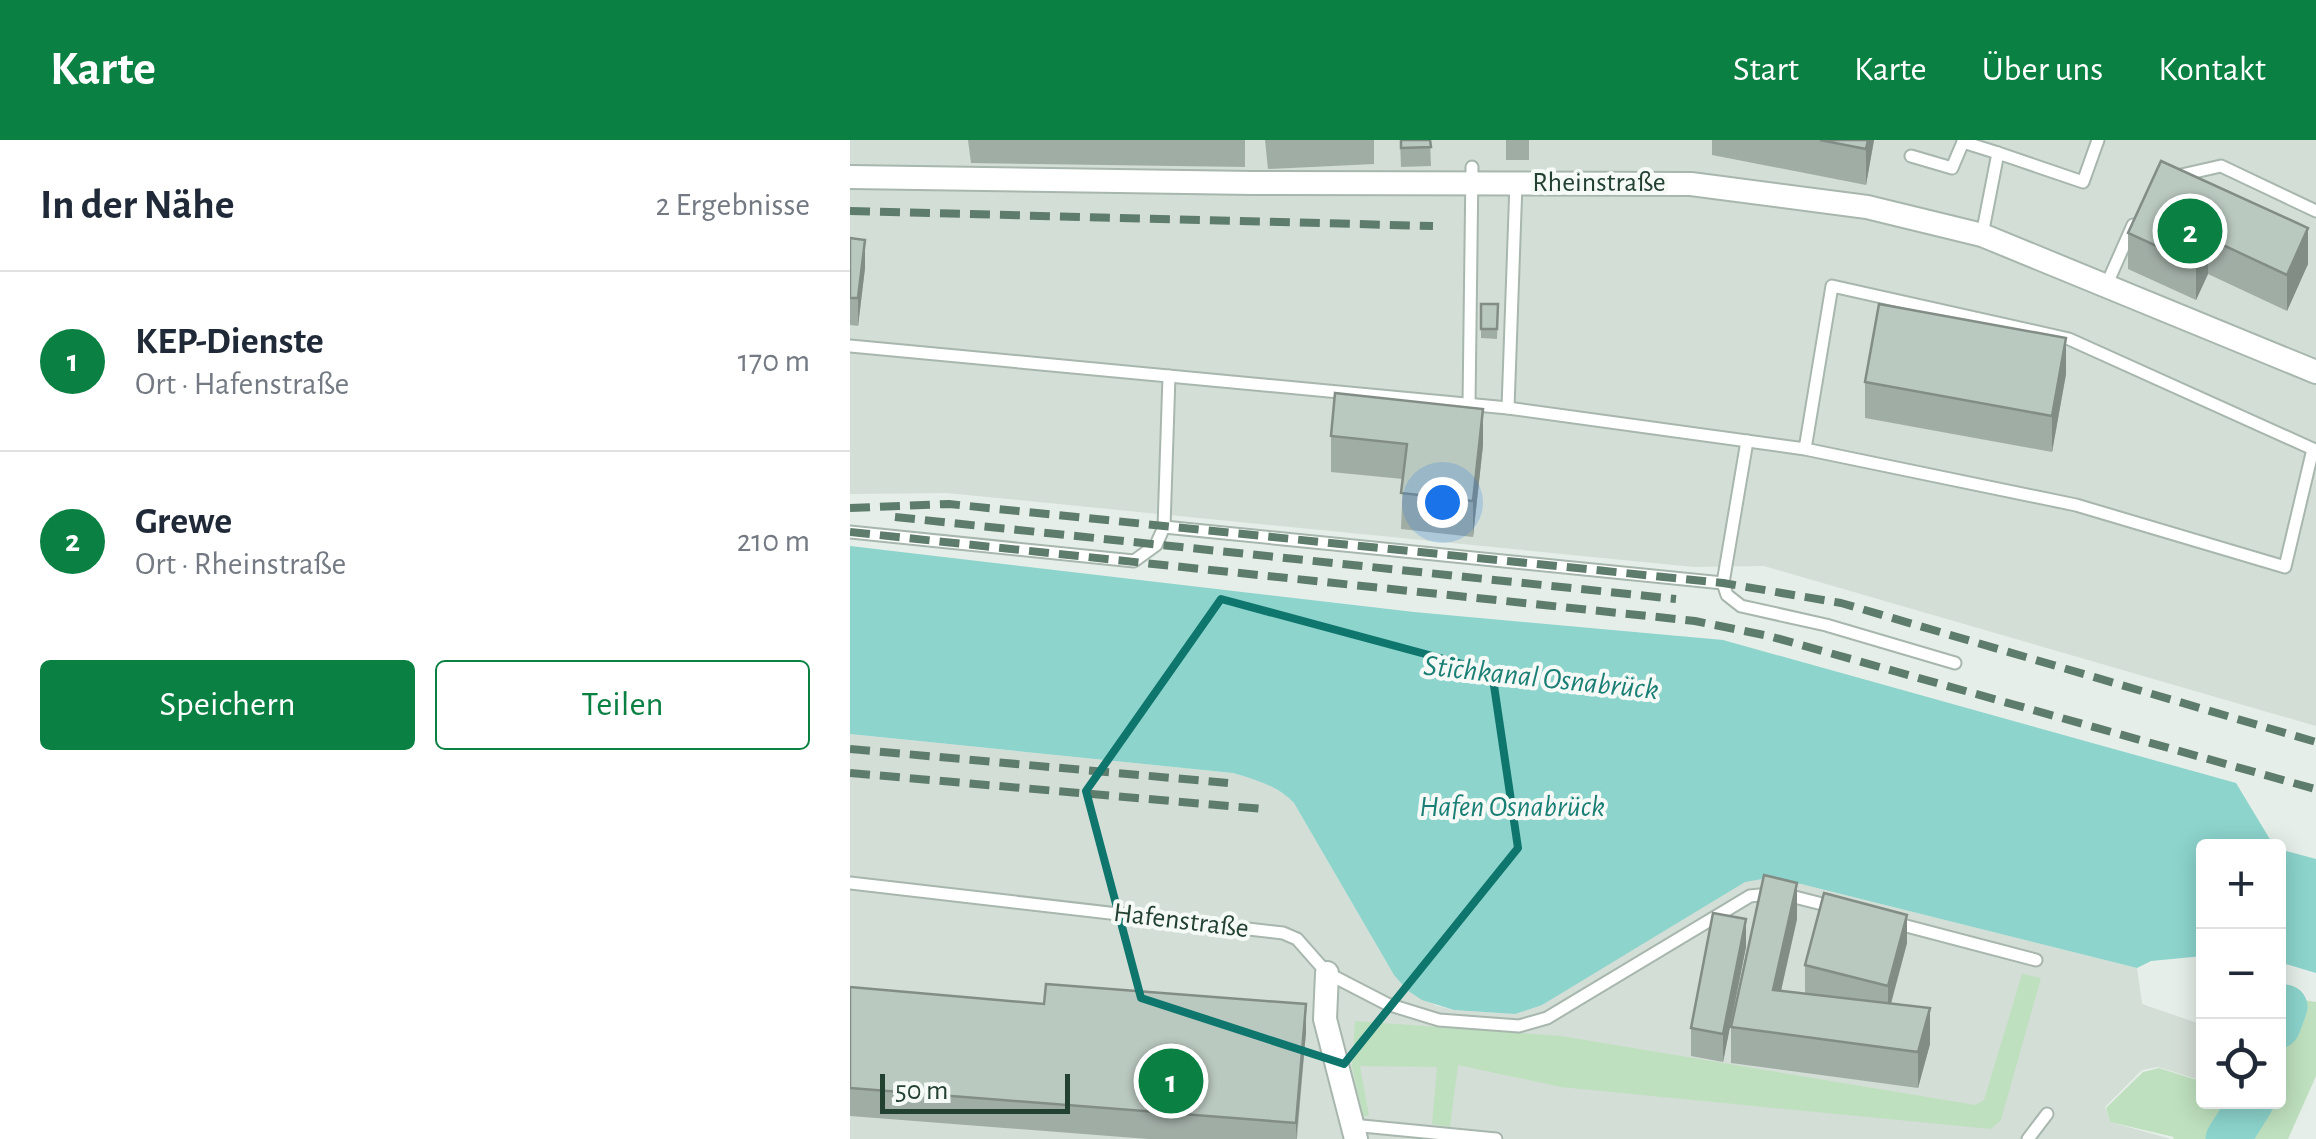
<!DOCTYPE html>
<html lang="de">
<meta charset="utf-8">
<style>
:root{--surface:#fff;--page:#f2f2f3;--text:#1f2937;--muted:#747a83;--line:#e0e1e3;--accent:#0b8043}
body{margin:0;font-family:"Alegreya Sans",sans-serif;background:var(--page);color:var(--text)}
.controls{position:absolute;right:30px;bottom:30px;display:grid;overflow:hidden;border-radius:10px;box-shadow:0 5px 25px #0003}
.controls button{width:90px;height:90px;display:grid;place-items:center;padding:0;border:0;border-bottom:2px solid var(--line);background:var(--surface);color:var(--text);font:50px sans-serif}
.scale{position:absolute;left:30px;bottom:25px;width:190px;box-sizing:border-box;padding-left:10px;border:5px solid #234131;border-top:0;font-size:28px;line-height:35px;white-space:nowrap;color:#234131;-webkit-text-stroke:8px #f6faf7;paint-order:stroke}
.you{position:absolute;left:592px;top:362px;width:35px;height:35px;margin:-25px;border:8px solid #fff;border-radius:50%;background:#1a73e8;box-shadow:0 0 0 15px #1a73e833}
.badge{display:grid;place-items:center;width:65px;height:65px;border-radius:50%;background:var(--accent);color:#fff;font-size:32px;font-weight:700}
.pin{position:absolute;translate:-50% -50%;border:5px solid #fff;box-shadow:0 2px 10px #0006}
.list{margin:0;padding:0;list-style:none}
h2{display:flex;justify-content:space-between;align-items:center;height:130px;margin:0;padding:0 40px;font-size:42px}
h2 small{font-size:32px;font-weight:400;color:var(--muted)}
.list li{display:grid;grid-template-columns:65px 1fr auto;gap:30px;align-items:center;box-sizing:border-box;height:180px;padding:0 40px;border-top:2px solid var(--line)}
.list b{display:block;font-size:38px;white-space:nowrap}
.list p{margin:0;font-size:32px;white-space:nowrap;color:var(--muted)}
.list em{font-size:32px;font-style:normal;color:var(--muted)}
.actions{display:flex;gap:20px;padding:30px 40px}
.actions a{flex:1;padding:22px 0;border:2px solid var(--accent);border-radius:10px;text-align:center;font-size:35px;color:var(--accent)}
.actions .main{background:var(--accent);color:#fff}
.icon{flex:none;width:55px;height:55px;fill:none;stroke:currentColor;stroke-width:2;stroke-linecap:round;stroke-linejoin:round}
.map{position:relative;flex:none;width:1466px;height:999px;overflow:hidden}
header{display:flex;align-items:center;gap:60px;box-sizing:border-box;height:140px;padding:0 50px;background:var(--accent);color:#fff}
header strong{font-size:48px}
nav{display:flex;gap:55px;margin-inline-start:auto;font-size:35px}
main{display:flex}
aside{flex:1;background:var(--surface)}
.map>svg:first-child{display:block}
</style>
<header>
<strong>Karte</strong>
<nav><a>Start</a><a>Karte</a><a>Über uns</a><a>Kontakt</a></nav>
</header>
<main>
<aside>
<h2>In der Nähe<small>2 Ergebnisse</small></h2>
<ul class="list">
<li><span class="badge">1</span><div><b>KEP-Dienste</b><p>Ort · Hafenstraße</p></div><em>170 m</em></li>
<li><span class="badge">2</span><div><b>Grewe</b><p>Ort · Rheinstraße</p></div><em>210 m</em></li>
</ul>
<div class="actions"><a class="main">Speichern</a><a>Teilen</a></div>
</aside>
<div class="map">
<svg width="1466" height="999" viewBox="0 0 1466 999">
<rect width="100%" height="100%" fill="#e5eee8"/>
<g fill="#d3ded6">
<path d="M0 0H1466V586L914 426 844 427 97 353 0 354Z"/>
<path d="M0 594 383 633 417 643 436 655 444 663 544 835 557 850 587 866 604 870 665 874 895 741 923 737 1287 828 1292 864 1353 885V941L1308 927 1292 930 1255 967 1260 982 1321 999H0Z"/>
</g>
<g fill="#bee0be">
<path d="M1172 834 1191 838 1151 980 1141 989 711 947 608 925 600 987 582 984 587 927 510 926 519 976H513L502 927 505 881 711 896 1125 965 1134 960Z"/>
<path d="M1429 856 1466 862V936L1438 999H1323L1324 997 1260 982 1256 968 1293 932 1309 928 1353 942 1354 962H1428Z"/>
</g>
<g fill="#8cd4cc">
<path d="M0 406 564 472 873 500 1386 643 1424 706H1354L1353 816 1301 821 1287 828 923 737 895 742 692 865 665 874 604 870 572 860 557 850 544 835 444 663C427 645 406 640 383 633L0 594Z"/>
<path d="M1429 709 1466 719V833L1429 822Z"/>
</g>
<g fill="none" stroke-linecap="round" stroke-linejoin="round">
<g stroke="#8cd4cc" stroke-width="45">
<path d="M1428 886 1435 867"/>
<path d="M1378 999 1401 962"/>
</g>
<defs>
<g id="service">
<path d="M1114 0 1113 2 1148 13"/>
<path d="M1061 16 1102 28 1113 2"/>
<path d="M1327 36 1371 26 1466 71"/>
<path d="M1132 95 1148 13 1233 42 1248 0"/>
<path d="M1256 146 1283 85"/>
<path d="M0 206 658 268 955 309 1226 365 1435 427 1463 309 1219 199 982 146 955 309"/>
<path d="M619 265 622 27"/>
<path d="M658 268 666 43"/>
<path d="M897 301 873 443 877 455 891 466 976 485 1105 523"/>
<path d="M314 387 873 443"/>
<path d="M0 392 284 421 306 405 314 387 319 236"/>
<path d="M0 743 433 793 447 799 477 833 537 864 589 880 669 886 697 878 900 756 929 753 984 767"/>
<path d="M1045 783 1186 820"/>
<path d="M502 985 646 999"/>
<path d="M1178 999 1197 974"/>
</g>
<g id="minor">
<path d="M0 37 403 43 841 44 1017 67 1132 95 1466 232"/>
<path d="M477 833 475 879 506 999"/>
</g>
</defs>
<use href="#service" stroke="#a7b7ad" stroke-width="15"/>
<use href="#minor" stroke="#a7b7ad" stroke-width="26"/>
<use href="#service" stroke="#fff" stroke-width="11"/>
<use href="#minor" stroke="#fff" stroke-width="22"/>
<g stroke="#5e7c6c" stroke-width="8" stroke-dasharray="20 10" stroke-linecap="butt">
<path d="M0 71 583 86"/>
<path d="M0 368 99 364 873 443 991 463 1466 602"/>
<path d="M45 377 826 459"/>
<path d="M0 392 845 481 919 496 1465 649"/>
<path d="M0 609 378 643"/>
<path d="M0 633 413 669"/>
</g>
</g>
<g fill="#a0ada5">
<path d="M118 0H395V27L121 23Z"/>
<path d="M415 0H524V24L418 29Z"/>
<path d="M550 0H580L581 26 551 27Z"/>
<rect x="656" y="0" width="23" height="20"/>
<path d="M862 0H1024L1016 45 862 15Z"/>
<path d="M1311 21 1458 124 1437 171 1358 134 1346 160 1278 129V93Z"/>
<path d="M0 98 15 128 8 186 0 185Z"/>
<path d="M631 164H648L647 199 631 198Z"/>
<path d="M1216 234 1202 312 1015 278V242Z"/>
<path d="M481 296 633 305 623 397 551 389 553 339 481 332Z"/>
<path d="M947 779 931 851 964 855 955 853V825L1057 803 1041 864 1080 904 1068 948 881 923V887Z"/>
<path d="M896 807 873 922 841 916V888Z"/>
<path d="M0 847 456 892 447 999H298L0 976Z"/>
</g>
<g fill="#828d86">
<path d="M1018 0H1024L1016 45V9Z"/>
<path d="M1458 88V124L1437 171V135Z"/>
<path d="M1358 98V134L1346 160V124Z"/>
<path d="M15 100V128L8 186V158Z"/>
<path d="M1216 198V234L1202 312V276Z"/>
<path d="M633 269V305L623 397V361Z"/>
<path d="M947 743V779L923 886V850Z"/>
<path d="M1057 775V803L1038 874V846Z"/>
<path d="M896 779V807L873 922V894Z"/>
<path d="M456 864V892L446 999V983Z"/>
<path d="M1080 868V904L1068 948V912Z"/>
</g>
<g fill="#bac9c0" stroke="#828d86" stroke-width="2.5">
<path d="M551 0H580L581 7 551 8Z"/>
<path d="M970 0H1018L1016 9Z"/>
<path d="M1311 21 1458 88 1437 135 1358 98 1346 124 1278 93Z"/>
<path d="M0 98 15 100 8 158H0Z"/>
<path d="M631 164H648L647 189H631Z"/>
<path d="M1029 164 1216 198 1202 276 1015 242Z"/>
<path d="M485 253 633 269 623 361 551 353 557 304 481 296Z"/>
<path d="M914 735 947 743 923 850 1080 868 1068 912 881 887Z"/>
<path d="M974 753 1057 775 1038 846 955 825Z"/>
<path d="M863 773 896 779 873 894 841 888Z"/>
<path d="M196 844 456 864 446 983 0 948V847L194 864Z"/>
</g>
<path fill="none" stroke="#0f766e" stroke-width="8" stroke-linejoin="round" d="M371 459 642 532 668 708 494 924 291 858 236 651Z"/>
<g text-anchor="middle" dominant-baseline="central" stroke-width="8" stroke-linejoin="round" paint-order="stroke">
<g font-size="28" fill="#234131" stroke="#f6faf7">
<text x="749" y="43">Rheinstraße</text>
<text transform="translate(331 781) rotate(7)">Hafenstraße</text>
</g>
<g font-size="30" font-style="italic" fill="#1b7f76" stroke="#f6faf7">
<text transform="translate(691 538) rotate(6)">Stichkanal Osnabrück</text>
<text x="662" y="667">Hafen Osnabrück</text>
</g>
</g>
</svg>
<div class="controls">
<button>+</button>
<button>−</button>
<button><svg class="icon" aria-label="locate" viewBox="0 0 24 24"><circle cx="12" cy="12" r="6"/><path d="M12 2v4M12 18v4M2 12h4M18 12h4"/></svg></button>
</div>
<div class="scale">50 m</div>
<div class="you"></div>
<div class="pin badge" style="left:321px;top:941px">1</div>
<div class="pin badge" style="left:1340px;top:91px">2</div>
</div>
</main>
